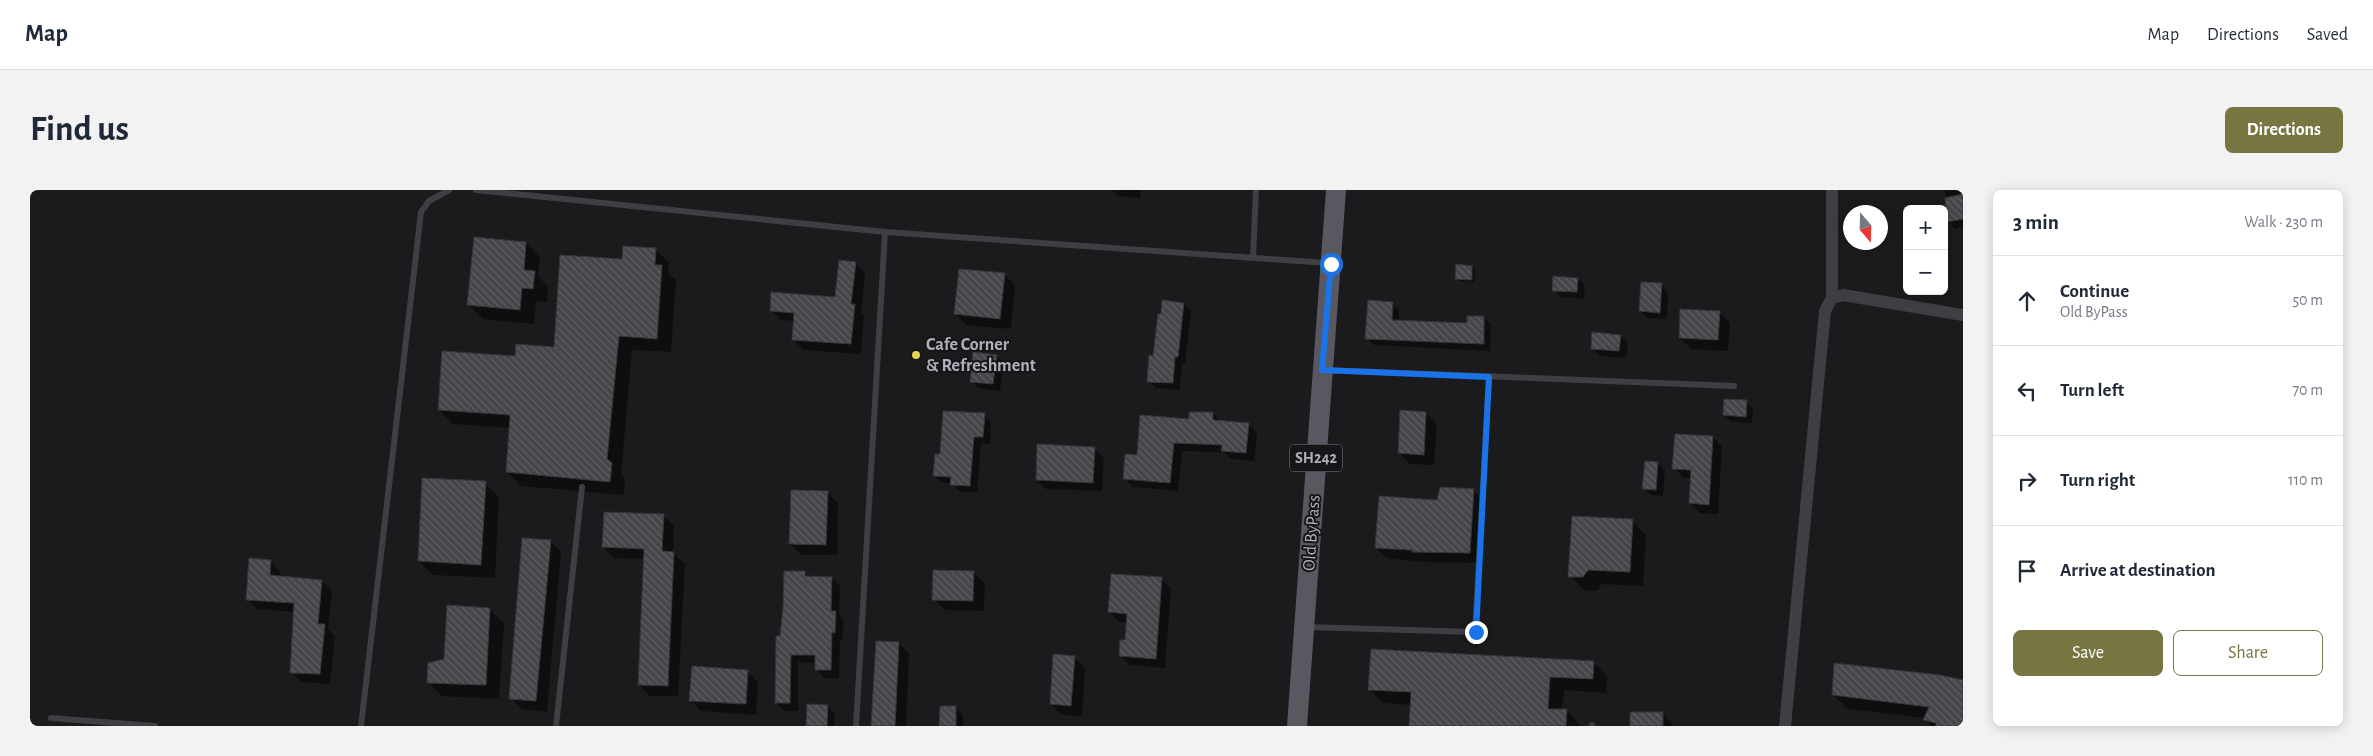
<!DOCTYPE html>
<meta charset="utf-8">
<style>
:root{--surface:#fff;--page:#f2f2f3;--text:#1f2937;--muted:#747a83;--line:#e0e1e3;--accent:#777641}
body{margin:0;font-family:"Alegreya Sans",sans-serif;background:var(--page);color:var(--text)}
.controls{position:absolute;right:15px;top:15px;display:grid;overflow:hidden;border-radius:8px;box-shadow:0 2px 12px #0003}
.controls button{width:45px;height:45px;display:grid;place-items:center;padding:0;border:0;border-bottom:1px solid var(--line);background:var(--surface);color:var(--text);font:25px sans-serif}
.compass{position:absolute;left:1813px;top:15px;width:45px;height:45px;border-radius:50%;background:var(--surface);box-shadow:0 2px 12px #0003;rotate:161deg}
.stop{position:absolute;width:15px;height:15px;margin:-11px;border:4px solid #1a73e8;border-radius:50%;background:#fff}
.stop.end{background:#1a73e8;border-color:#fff;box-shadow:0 1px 5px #0008}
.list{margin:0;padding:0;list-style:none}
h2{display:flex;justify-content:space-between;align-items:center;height:65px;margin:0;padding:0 20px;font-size:21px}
h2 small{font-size:16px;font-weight:400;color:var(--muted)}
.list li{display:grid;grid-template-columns:32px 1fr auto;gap:15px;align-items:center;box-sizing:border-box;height:90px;padding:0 20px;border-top:1px solid var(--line)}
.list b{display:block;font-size:19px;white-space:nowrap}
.list p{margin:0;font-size:16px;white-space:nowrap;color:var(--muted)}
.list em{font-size:16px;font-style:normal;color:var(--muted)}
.actions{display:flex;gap:10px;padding:15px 20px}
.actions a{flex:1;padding:11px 0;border:1px solid var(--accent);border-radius:8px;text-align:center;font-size:18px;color:var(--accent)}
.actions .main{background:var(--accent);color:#fff}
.icon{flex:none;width:28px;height:28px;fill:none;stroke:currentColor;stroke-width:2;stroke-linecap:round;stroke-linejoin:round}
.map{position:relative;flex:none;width:1933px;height:536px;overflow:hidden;border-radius:8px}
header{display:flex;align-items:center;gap:30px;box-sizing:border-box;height:70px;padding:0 25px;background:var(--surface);border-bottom:1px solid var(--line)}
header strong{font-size:24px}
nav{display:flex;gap:28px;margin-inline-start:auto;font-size:18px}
.intro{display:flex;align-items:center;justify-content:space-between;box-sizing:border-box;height:120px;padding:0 30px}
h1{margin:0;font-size:35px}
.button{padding:12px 22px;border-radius:8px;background:var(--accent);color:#fff;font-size:18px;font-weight:700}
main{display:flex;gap:30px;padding:0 30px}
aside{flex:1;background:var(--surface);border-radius:8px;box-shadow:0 2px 12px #0003}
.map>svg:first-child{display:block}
</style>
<header>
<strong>Map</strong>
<nav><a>Map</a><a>Directions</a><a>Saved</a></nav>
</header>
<div class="intro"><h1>Find us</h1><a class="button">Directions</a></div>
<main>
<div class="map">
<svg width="1933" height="536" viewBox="0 0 1933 536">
<defs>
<pattern id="building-back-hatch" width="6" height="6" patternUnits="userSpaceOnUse" patternTransform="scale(1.25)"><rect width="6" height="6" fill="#46454a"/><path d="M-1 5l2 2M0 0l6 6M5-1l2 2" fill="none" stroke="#5e5d62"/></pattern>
</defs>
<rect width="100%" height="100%" fill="#1b1b1d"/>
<g fill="#0007">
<path d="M1082 0H1111L1110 8 1088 6Z"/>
<path d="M1915 0H1933V37L1925 39 1918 31Z"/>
<path d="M445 49 496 53 510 67 508 87 518 96 517 112 506 111 504 134 453 129 439 115Z"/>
<path d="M625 59 639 73 638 83 646 90 641 162 602 160 591 284 595 288 594 305 491 296 477 282 480 238 423 234 409 220 486 168 525 158 593 71Z"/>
<path d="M825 73 835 83 831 122 834 125 831 164 773 160 763 149 765 131 751 130 741 120 806 109Z"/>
<path d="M1442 77 1445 80 1444 92 1430 91 1427 88Z"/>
<path d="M974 84 985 95 981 139 936 135 926 124Z"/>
<path d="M1524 87 1548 89 1555 96 1554 109 1531 107 1523 100Z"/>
<path d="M1631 94 1638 102 1637 129 1618 128 1610 121Z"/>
<path d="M1362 113 1369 120V131L1438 134 1453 127 1461 134 1460 161 1344 155 1337 148Z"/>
<path d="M1154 114 1161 121 1155 174 1152 173 1150 200 1126 198 1119 191 1124 167Z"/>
<path d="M1689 122 1700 133 1698 161 1661 159 1650 148Z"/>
<path d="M1590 146 1598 153 1596 168 1570 166 1562 159Z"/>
<path d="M966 166 973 173 970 201 949 198 941 191Z"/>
<path d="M1716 211 1723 219 1722 233 1702 232 1694 225Z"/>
<path d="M1183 223 1191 232 1218 234 1227 243 1224 271 1201 269 1194 262 1152 261 1148 301 1103 297 1094 288 1108 266 1160 231Z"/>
<path d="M1396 223 1407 234 1404 275 1380 274 1369 263Z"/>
<path d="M954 225 961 232 960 254 951 253 947 303 929 301 921 293H912L904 285 911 265Z"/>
<path d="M1683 247 1692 257 1688 324 1670 323 1660 313 1661 289 1654 288 1644 278Z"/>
<path d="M1064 259 1074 268 1072 301 1016 299 1007 290Z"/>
<path d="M1628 273 1635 280 1633 306 1621 305 1613 298Z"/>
<path d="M455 293 469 307 465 388 403 385 389 371Z"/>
<path d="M1443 300 1453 310 1450 373 1393 372 1357 368 1346 358 1408 311Z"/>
<path d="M797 302 808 313 807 365H771L760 354Z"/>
<path d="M633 325 644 336 643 363 655 374 648 506H620L609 495 615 369 584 368 573 357Z"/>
<path d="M1602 331 1616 345 1613 396 1572 394 1567 401 1554 400 1540 386Z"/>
<path d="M520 351 531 362 517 522 492 519 481 508Z"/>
<path d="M240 371 250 381V387L292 391 302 401 298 439 305 446 300 494 271 492 261 482 264 422 227 419 217 409Z"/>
<path d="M774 382 779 387 802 388 810 396 809 425 814 430 812 450H810L809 488H794L786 479V473L768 472V521H754L746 512 751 447Z"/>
<path d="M944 383 955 394 954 421 914 420 904 409Z"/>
<path d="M1131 389 1141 398 1135 478 1100 475 1091 466 1096 452 1098 432H1089L1079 422Z"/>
<path d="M459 419 474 433 469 509 412 506 398 492Z"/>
<path d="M869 453 879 464 876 536H843Z"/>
<path d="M1044 467 1055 478 1052 526 1032 525 1021 514Z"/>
<path d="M1563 472 1577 486 1576 503 1534 500 1532 520 1537 521 1551 536H1381L1382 515 1353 513 1339 499Z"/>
<path d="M718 482 728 493 726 525 671 521 660 510Z"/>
<path d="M1933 491V536H1901L1895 528 1818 519 1803 505Z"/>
<path d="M798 516 805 524 804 536H777Z"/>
<path d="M926 517 933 525V536H910Z"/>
<path d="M1633 524 1644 536H1601Z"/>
</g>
<g fill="url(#building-back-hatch)" stroke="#363539">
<path d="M1933 4V29L1917 32 1915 8Z"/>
<path d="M444 47 496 52 494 80 505 81 503 99 492 98 490 120 437 115Z"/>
<path d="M593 56 626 58 625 75H632L627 149 589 146 577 269 582 273 580 292 476 282 480 225 408 220 412 161 485 166 486 154 524 157 530 65 592 69Z"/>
<path d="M809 70 826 72 821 114H825L821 154 762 150 764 123 740 121 741 102 805 107Z"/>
<path d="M1426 74 1442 76V90L1425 89Z"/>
<path d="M929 79 975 83 970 129 924 124Z"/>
<path d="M1523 86 1548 88 1547 102 1522 101Z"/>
<path d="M1611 92 1632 93 1630 123 1609 121Z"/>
<path d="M1132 110 1154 113 1148 167H1145L1143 193 1117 192 1119 165 1123 166 1128 124H1131Z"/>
<path d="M1338 110 1363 112 1362 130 1437 133V126H1454V154L1335 149Z"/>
<path d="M1650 119 1690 121 1688 150 1649 148Z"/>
<path d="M1562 142 1591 145 1589 161 1561 159Z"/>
<path d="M943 162 967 165 963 194 940 192Z"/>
<path d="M1694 209 1717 210 1716 227 1693 225Z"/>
<path d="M1370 220 1396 222 1394 265 1368 263Z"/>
<path d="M913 221 955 223 953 247H944L940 296 920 295 921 287 903 286 905 264H910Z"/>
<path d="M1159 222H1183V230L1219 233 1216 263 1191 261 1192 255 1144 253 1140 293 1093 289 1095 264 1107 265 1110 225 1159 229Z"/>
<path d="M1645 244 1683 246 1679 315 1659 313 1661 280 1642 279Z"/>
<path d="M1007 254 1065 257 1063 293 1006 290Z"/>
<path d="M1615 271 1628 272 1626 300 1612 299Z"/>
<path d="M392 288 456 291 451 375 388 371Z"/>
<path d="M1410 297 1444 299 1440 363 1382 362V360L1345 358 1349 306 1407 310Z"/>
<path d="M761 300 798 301 796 355 759 354Z"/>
<path d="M574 322 634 324 632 361 644 362 638 496 608 495 614 359 572 357Z"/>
<path d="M1542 326 1603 329 1600 382 1558 380 1553 387H1538Z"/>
<path d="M492 348 521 350 506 511 479 509Z"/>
<path d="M219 368 241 370 240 385 292 390 288 434H295L290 484 260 483 264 413 216 410Z"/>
<path d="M903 380 944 381 943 411 902 410Z"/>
<path d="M754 381H775V386L802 387 801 421H806L805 443 802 442 801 480H785V465H761L760 513H745L746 446H750L753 418Z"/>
<path d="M1081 384 1132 387 1126 469 1089 466 1090 450H1095L1097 424 1078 422Z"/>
<path d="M417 415 460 418 456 495 397 493 398 473 414 469Z"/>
<path d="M846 451 869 452 865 536H841Z"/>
<path d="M1341 459 1564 471 1563 489 1520 487 1518 519H1537L1536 536H1379L1381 502 1338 500Z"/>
<path d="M1023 464 1045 466 1041 516 1020 514Z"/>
<path d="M1804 473 1910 485 1933 490V536H1906V533L1893 530 1899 517 1802 505Z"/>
<path d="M662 476 718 480 716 514 659 511Z"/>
<path d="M777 514 798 515 797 536H776Z"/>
<path d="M910 516H926V536H909Z"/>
<rect x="1600" y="522" width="33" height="14"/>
</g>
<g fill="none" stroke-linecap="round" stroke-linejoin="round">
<g stroke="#3f3e43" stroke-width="6">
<path d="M446 0 855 42 1297 73"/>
<path d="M1223 68 1226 0"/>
<path d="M1295 180 1704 196"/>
<path d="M1277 437 1445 442 1459 187"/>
<path d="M21 528 125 536"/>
<path d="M331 536 391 22 399 11 419 0"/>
<path d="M526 536 552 297"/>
<path d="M826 536 855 42"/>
<path d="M1562 536V535"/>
</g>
<g stroke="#3f3e43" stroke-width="12">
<path d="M1802 108V0"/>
<path d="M1755 536 1795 121 1802 108 1813 105 1933 125"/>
</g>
<path stroke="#595860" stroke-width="20" d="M1267 536 1306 0"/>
</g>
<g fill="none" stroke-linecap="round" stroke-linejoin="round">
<path stroke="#1a73e8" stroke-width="6" d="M1301 74 1292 180 1459 187 1446 442"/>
</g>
<circle fill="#e3d44d" stroke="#161618" stroke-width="2" cx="886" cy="165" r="5"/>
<g text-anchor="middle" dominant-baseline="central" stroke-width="4" stroke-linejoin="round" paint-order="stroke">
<rect fill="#161618" stroke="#81818a" stroke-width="1" x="1260" y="254.5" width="52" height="27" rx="4"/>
<g font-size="16" font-weight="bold" fill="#afafbb">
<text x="1286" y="268">SH242</text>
</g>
<g font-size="18" font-weight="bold" fill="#afafbb" stroke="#161618" text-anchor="start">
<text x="896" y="155">Cafe Corner<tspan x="896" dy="21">&amp; Refreshment</tspan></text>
</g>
<g font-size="18" fill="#afafbb" stroke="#161618">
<text transform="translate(1282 343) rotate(-86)">Old ByPass</text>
</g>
</g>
</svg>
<div class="controls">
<button>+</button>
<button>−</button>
</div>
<svg class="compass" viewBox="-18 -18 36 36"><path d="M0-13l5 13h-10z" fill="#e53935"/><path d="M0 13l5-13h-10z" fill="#747a83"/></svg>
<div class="stop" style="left:1301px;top:74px"></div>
<div class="stop end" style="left:1446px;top:442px"></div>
</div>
<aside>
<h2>3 min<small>Walk · 230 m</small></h2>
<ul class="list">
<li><svg class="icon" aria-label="ahead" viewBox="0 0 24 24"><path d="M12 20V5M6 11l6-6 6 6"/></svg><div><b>Continue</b><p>Old ByPass</p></div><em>50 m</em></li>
<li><svg class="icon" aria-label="left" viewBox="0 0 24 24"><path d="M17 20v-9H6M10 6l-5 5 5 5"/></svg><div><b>Turn left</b></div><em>70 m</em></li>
<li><svg class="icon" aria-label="right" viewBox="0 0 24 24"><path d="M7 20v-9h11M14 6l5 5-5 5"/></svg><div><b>Turn right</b></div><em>110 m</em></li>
<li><svg class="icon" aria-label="arrive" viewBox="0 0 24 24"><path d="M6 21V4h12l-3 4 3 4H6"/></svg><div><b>Arrive at destination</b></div></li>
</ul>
<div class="actions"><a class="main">Save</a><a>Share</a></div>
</aside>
</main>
